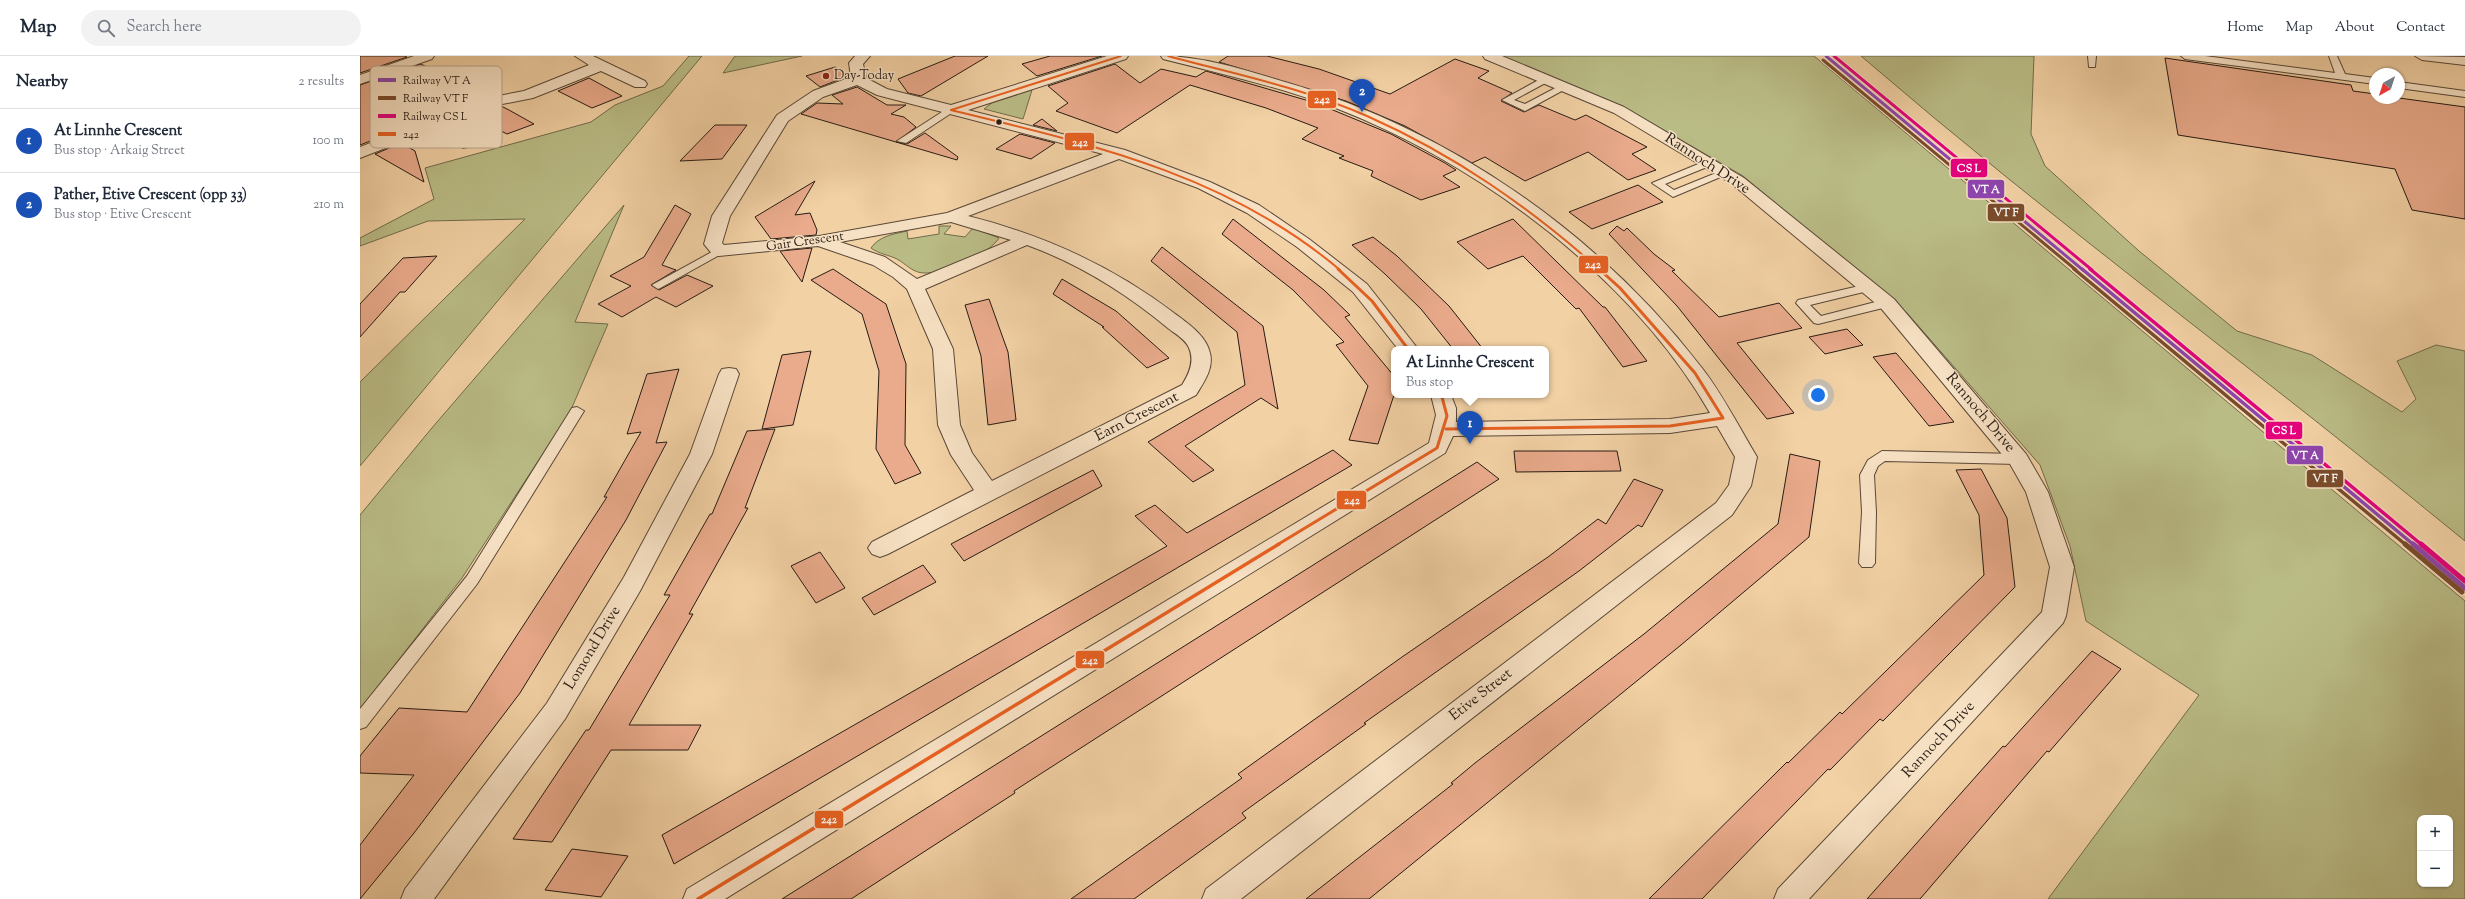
<!DOCTYPE html>
<meta charset="utf-8">
<style>
:root{--surface:#fff;--page:#f2f2f3;--text:#1f2937;--muted:#747a83;--line:#e0e1e3;--accent:#db2777}
body{margin:0;font-family:"Sorts Mill Goudy",serif;background:var(--page);color:var(--text)}
.controls{position:absolute;right:12px;bottom:12px;display:grid;overflow:hidden;border-radius:8px;box-shadow:0 1px 3px #0004}
.controls button{width:36px;height:36px;display:grid;place-items:center;padding:0;border:0;border-bottom:1px solid var(--line);background:var(--surface);color:var(--text);font:20px sans-serif}
.compass{position:absolute;left:2009px;top:12px;width:36px;height:36px;border-radius:50%;background:var(--surface);box-shadow:0 1px 3px #0004;rotate:219deg}
.you{position:absolute;left:1458px;top:339px;width:14px;height:14px;margin:-10px;border:3px solid #fff;border-radius:50%;background:#1a73e8;box-shadow:0 0 0 6px #1a73e833}
.badge{display:grid;place-items:center;width:26px;height:26px;border-radius:50%;background:var(--accent);color:#fff;font-size:13px;font-weight:700}
.pin{position:absolute;translate:-50% -33px;filter:drop-shadow(0 1px 2px #0008)}
.pin::after{content:'';position:absolute;top:21px;width:14px;height:12px;background:inherit;clip-path:polygon(0 0,100% 0,50% 100%)}
.popup{position:absolute;left:1031px;top:290px;width:158px;height:52px;box-sizing:border-box;display:grid;place-content:center;border-radius:8px;background:var(--surface);filter:drop-shadow(0 1px 3px #0005);font-size:13px;white-space:nowrap;color:var(--muted)}
.popup b{font-size:15px;color:var(--text)}
.popup::after{content:'';position:absolute;left:50%;top:100%;margin-left:-8px;border:8px solid transparent;border-top-color:var(--surface)}
.list{margin:0;padding:0;list-style:none}
h2{display:flex;justify-content:space-between;align-items:center;height:52px;margin:0;padding:0 16px;font-size:17px}
h2 small{font-size:13px;font-weight:400;color:var(--muted)}
.list li{display:grid;grid-template-columns:26px 1fr auto;gap:12px;align-items:center;box-sizing:border-box;height:64px;padding:0 16px;border-top:1px solid var(--line)}
.list b{display:block;font-size:15px;white-space:nowrap}
.list p{margin:0;font-size:13px;white-space:nowrap;color:var(--muted)}
.list em{font-size:13px;font-style:normal;color:var(--muted)}
.icon{flex:none;width:22px;height:22px;fill:none;stroke:currentColor;stroke-width:2;stroke-linecap:round;stroke-linejoin:round}
.map{position:relative;flex:none;width:2105px;height:843px;overflow:hidden}
header{display:flex;align-items:center;gap:24px;box-sizing:border-box;height:56px;padding:0 20px;background:var(--surface);border-bottom:1px solid var(--line)}
header strong{font-size:19px}
nav{display:flex;gap:22px;margin-inline-start:auto;font-size:14px}
.search{width:280px;height:36px;background:var(--page);display:flex;align-items:center;gap:10px;box-sizing:border-box;padding:0 14px;border-radius:22px;color:var(--muted);font-size:15px}
main{display:flex}
aside{flex:1;background:var(--surface)}
.map>svg:first-child{display:block}
</style>
<header>
<strong>Map</strong>
<div class="search"><svg class="icon" aria-label="search" viewBox="0 0 24 24"><circle cx="10" cy="10" r="6"/><path d="M15 15l6 6"/></svg>Search here</div>
<nav><a>Home</a><a>Map</a><a>About</a><a>Contact</a></nav>
</header>
<main>
<aside>
<h2>Nearby<small>2 results</small></h2>
<ul class="list">
<li><span class="badge" style="background:#1a4fb4">1</span><div><b>At Linnhe Crescent</b><p>Bus stop · Arkaig Street</p></div><em>100 m</em></li>
<li><span class="badge" style="background:#1a4fb4">2</span><div><b>Pather, Etive Crescent (opp 33)</b><p>Bus stop · Etive Crescent</p></div><em>210 m</em></li>
</ul>
</aside>
<div class="map">
<svg width="2105" height="843" viewBox="0 0 2105 843">
<rect width="100%" height="100%" fill="#f2d1a4"/>
<filter id="stains"><feTurbulence type="fractalNoise" baseFrequency=".005" numOctaves="4"/><feColorMatrix values="0 0 0 0 .2 0 0 0 0 .09 0 0 0 0 .02 0 0 0 .5 -.17"/></filter>
<radialGradient id="worn" r=".72"><stop offset=".6" stop-color="#630" stop-opacity="0"/><stop offset="1" stop-color="#630" stop-opacity=".3"/></radialGradient>
<g fill="#babc86" stroke="#706c4c" fill-rule="evenodd">
<path d="M329 0H342L0 410V326L165 163 68 165 0 190V182L74 143 65 112 231 66 255 49 303 30Z"/>
<path d="M375 0H442L363 17Z"/>
<path d="M1141 0H1454L2105 545V843H1688L1839 639 1726 565 1710 490 1680 409 1547 257 1383 120 1266 52ZM2060 762H2090V828H2060Z"/>
<path d="M1501 0H1674L1671 78 1685 110 1779 195 1877 275 1952 299 2042 356 2056 343 2037 305 2076 289 2105 295V485C1906 321 1697 169 1501 0Z"/>
<path d="M672 34 663 63 624 53 633 46Z"/>
<path d="M264 149 215 266 248 268 210 356 102 522 0 654V459L71 373Z"/>
<path d="M579 170H591L584 178 605 181 613 172 639 182C630 198 582 218 564 217 553 217 546 208 537 203 529 199 519 198 511 192 519 180 534 178 547 175L548 183 579 178Z"/>
</g>
<g fill="#eaab8c" stroke="#261b13">
<path d="M0 0H45L47 1 0 17Z"/>
<path d="M595 0H628L561 40 548 37 538 23Z"/>
<path d="M690 0H742L677 20 662 8Z"/>
<path d="M868 0H907L959 13 1030 38 1095 3 1129 15 1118 22 1152 37 1141 45 1164 56 1179 49 1215 64 1226 59 1287 91 1272 98 1296 114 1268 124 1228 96 1165 125 1125 101 1112 107 1045 70 986 45 859 6Z"/>
<path d="M1805 2 1991 29 1993 35 2015 38V42H2039L2105 51V163L2052 154 2035 113 1818 79Z"/>
<path d="M61 8 124 41 0 89V29Z"/>
<path d="M755 8 780 27 801 13 836 21 846 15 956 47 1031 78 1085 107 1096 114 1083 120 1100 131 1061 144 1011 120 1013 115 979 102 984 100 942 83 958 72 906 52 830 29 757 77 696 55 708 47 688 30Z"/>
<path d="M475 11 488 20 460 31 446 20Z"/>
<path d="M229 22 262 40 232 52 198 35Z"/>
<path d="M497 31 527 49H546L531 58 544 61 556 71 536 86 547 88 565 77 598 101 597 104 441 58 457 47 483 48 472 39Z"/>
<path d="M141 50 149 54 174 68 147 78 111 60Z"/>
<path d="M682 63 697 75 673 69Z"/>
<path d="M355 69H387L362 103 320 105Z"/>
<path d="M660 78 695 87 671 103 636 93Z"/>
<path d="M41 87 55 95 64 126 15 98Z"/>
<path d="M455 125 435 159 450 157 457 174 456 179 411 183 395 161Z"/>
<path d="M1278 129 1303 146 1232 173 1209 156Z"/>
<path d="M315 149 331 158 302 209 316 214 291 229 299 234 327 219 353 230 316 251 296 241 262 261 238 248 271 230 250 220 284 201Z"/>
<path d="M873 163 964 234 990 259 985 261 1034 320V339L1018 388 989 384 1008 330 976 289 984 286 933 234 862 178Z"/>
<path d="M1153 163 1243 251H1245L1287 305 1263 311 1219 252 1216 253 1163 200 1128 213 1097 186Z"/>
<path d="M1257 170 1264 175 1267 172 1294 198 1315 214 1312 215 1359 261 1419 247 1442 272 1377 287 1434 357 1407 363 1317 250 1249 178Z"/>
<path d="M1013 181 1037 200 1089 250 1123 293H1093L1061 253 1025 218 992 189Z"/>
<path d="M802 191 903 270 918 353 901 342 825 390 854 414 833 426 788 386 885 329 877 276 791 205Z"/>
<path d="M452 192 442 226 420 195Z"/>
<path d="M77 200 45 236H40L0 281V248L43 202Z"/>
<path d="M473 213 526 248 546 308 545 389 561 417 535 428 516 393 519 315 502 258 451 224Z"/>
<path d="M702 223 756 255 809 302 787 312 742 271H744L693 238Z"/>
<path d="M629 243 648 296 656 364 628 369 621 300 605 249Z"/>
<path d="M1487 273 1503 289 1465 298 1449 281Z"/>
<path d="M451 295 433 369 402 373 422 299Z"/>
<path d="M1536 297 1564 330 1594 366 1569 370 1513 301Z"/>
<path d="M319 313 296 387 307 386 266 464 160 637 54 777 0 843V789L54 719 0 717V700L39 652 107 656 247 441H244L281 376 267 378 287 318Z"/>
<path d="M415 373 385 452H388L329 558H333L269 669H341L328 694H251L192 786 153 783 226 674H229L310 539H304L350 458H352L387 375Z"/>
<path d="M973 394 992 409 314 808 302 779 807 490 775 460 795 449 827 477Z"/>
<path d="M1154 395H1257L1261 415 1156 416Z"/>
<path d="M1430 398 1460 405 1449 481 1321 589 1009 843H946L1093 728 1091 727 1115 707 1284 578 1418 468Z"/>
<path d="M1117 406 1139 423 654 735 655 737 491 843H422Z"/>
<path d="M1621 413 1647 462 1655 531 1523 665 1520 663 1470 714 1468 713 1342 843H1289L1427 706 1428 707 1480 656 1482 658 1624 519 1619 459 1596 414Z"/>
<path d="M733 414 742 430 604 505 591 488Z"/>
<path d="M1274 423 1303 434 1282 471 1278 469 1219 515 1004 667 1006 668 882 757 886 762 774 843H711L882 722 878 718 1042 601 1188 501 1238 463 1246 468Z"/>
<path d="M460 496 485 532 456 547 431 510Z"/>
<path d="M563 509 576 526 514 559 502 542Z"/>
<path d="M1732 595 1761 613 1689 696 1687 695 1560 843H1507L1643 690 1645 691Z"/>
<path d="M212 793 268 800 241 841 185 834Z"/>
</g>
<g fill="none" stroke-linecap="round" stroke-linejoin="round">
<defs>
<g id="lane">
<path d="M1728 0H1736L1735 11H1729Z"/>
<path d="M1821 0H1845L1975 17 1969 0H1977L1985 18 2015 22V28L1825 3Z"/>
<path d="M1186 20 1191 23 1189 25 1154 44 1165 48 1201 29 1209 31 1165 55 1142 44Z"/>
<path d="M2039 26 2105 35V41L2039 32Z"/>
<path d="M588 52 596 54 546 87 537 85Z"/>
<path d="M71 67 111 88 112 90 103 92 68 72 66 70Z"/>
<path d="M1348 104 1352 105V109L1305 128 1314 134 1361 115 1365 114 1370 117 1313 141 1292 127Z"/>
<path d="M359 192 363 193V197L302 231 298 233 292 229Z"/>
<path d="M1508 228 1514 232 1512 234 1450 249 1461 260 1527 243 1533 247 1531 250 1458 268 1454 267 1436 247 1438 244Z"/>
<path d="M217 351 224 355 117 528 6 671 0 673V653L107 520 212 352Z"/>
<path d="M1522 395 1658 398 1665 403 1658 408 1525 405 1518 410 1514 419 1516 456 1515 507 1512 511H1502L1499 507 1502 456 1500 419 1508 404Z"/>
</g>
<g id="street">
<path d="M54 0H74L72 3 0 28V19Z"/>
<path d="M215 0H233L285 25 287 28 285 31H275L241 15 173 42 132 50 0 102V91L123 43 164 35 229 9Z"/>
<path d="M495 0H510L503 8 506 22 527 33 591 49 747 0H768L766 3 608 54 765 94 850 126 899 149 949 183 1007 228 1058 293H1038L993 236 937 191 887 157 838 132 759 103 608 160C684 179 752 210 814 257 827 267 846 279 850 297 854 312 844 326 836 339L528 498 520 501 512 498 508 492 512 486 614 434 591 399 578 369 573 293 547 233 533 221 513 209 458 190 359 200 353 199 344 188 352 160 417 59 453 35 491 21 489 7ZM497 29 517 39 743 98 587 157 459 180 364 189 362 187 370 160 428 65 463 41ZM591 166 651 184 557 223 525 201 480 186ZM667 189C719 208 766 237 809 273 816 278 826 284 829 292 835 305 829 318 822 329L632 425 612 397 600 369 593 293 565 233Z"/>
<path d="M801 0C843 0 885 14 925 26 1089 73 1238 177 1342 312 1363 339 1379 371 1397 401L1391 430 1372 459 881 843H842L846 833 1356 447 1369 429 1375 401 1357 370 1310 377 1093 380 1085 397 365 843H323L327 833 1069 387 1076 359 1071 339H1091L1096 352V366L1310 363 1350 357C1273 223 1121 109 978 53 921 31 862 18 803 3Z"/>
<path d="M1123 0H1142L1264 51 1384 122 1534 243 1666 398 1688 436 1714 511 1706 560 1703 567 1449 843H1414L1418 833 1682 556 1690 511 1666 436 1650 408 1520 251 1372 128 1254 57 1125 3Z"/>
<path d="M2055 0 2105 1V9L2062 4Z"/>
<path d="M369 312 376 313 379 318 352 398 280 535 205 663 74 843H41L45 833 187 647 264 521 330 398 359 318 362 313Z"/>
</g>
</defs>
<use href="#lane" stroke="#594837" stroke-width="2"/>
<use href="#street" stroke="#594837" stroke-width="2"/>
<use href="#lane" fill="#f7e1c4" fill-rule="evenodd"/>
<use href="#street" fill="#f7e1c4" fill-rule="evenodd"/>
<defs>
<g id="bus-1-far2">
<path d="M808 0C874 18 944 32 1007 60 1095 99 1169 151 1240 214"/>
<path d="M591 54C730 88 867 118 980 214"/>
<path d="M591 54 761 0"/>
</g>
<g id="bus-1-far1">
<path d="M978 213 1012 245 1048 293"/>
<path d="M1086 373 1310 370 1363 362 1335 317 1260 232 1239 213"/>
<path d="M917 489 1077 392 1087 360 1082 341"/>
</g>
<path id="bus-1" d="M338 843 919 488"/>
</defs>
<use href="#bus-1-far2" stroke="#f7e1c4" stroke-width="4"/>
<use href="#bus-1-far1" stroke="#f7e1c4" stroke-width="6"/>
<use href="#bus-1" stroke="#f7e1c4" stroke-width="6"/>
<use href="#bus-1-far2" stroke="#e86121" stroke-width="2"/>
<use href="#bus-1-far1" stroke="#e86121" stroke-width="3"/>
<use href="#bus-1" stroke="#e86121" stroke-width="3.5"/>
<defs>
<path id="rail-1-far2" d="M1466 0 1723 214"/>
<path id="rail-1-far1" d="M1722 213 2054 489"/>
<path id="rail-1" d="M2053 488 2105 532"/>
<path id="rail-2-far2" d="M1463 4 1716 214"/>
<path id="rail-2-far1" d="M1714 213 2046 489"/>
<path id="rail-2" d="M2045 488 2102 536"/>
<path id="rail-3-far2" d="M1474 0 1732 214"/>
<path id="rail-3-far1" d="M1730 213 2062 489"/>
<path id="rail-3" d="M2061 488 2105 525"/>
</defs>
<use href="#rail-1-far2" stroke="#f7e1c4" stroke-width="5"/>
<use href="#rail-1-far1" stroke="#f7e1c4" stroke-width="6"/>
<use href="#rail-1" stroke="#f7e1c4" stroke-width="8"/>
<use href="#rail-2-far2" stroke="#f7e1c4" stroke-width="5"/>
<use href="#rail-2-far1" stroke="#f7e1c4" stroke-width="6"/>
<use href="#rail-2" stroke="#f7e1c4" stroke-width="8"/>
<use href="#rail-3-far2" stroke="#f7e1c4" stroke-width="5"/>
<use href="#rail-3-far1" stroke="#f7e1c4" stroke-width="6"/>
<use href="#rail-3" stroke="#f7e1c4" stroke-width="8"/>
<use href="#rail-1-far2" stroke="#8e44ad" stroke-width="3"/>
<use href="#rail-1-far1" stroke="#8e44ad" stroke-width="3.5"/>
<use href="#rail-1" stroke="#8e44ad" stroke-width="5"/>
<use href="#rail-2-far2" stroke="#7a4b2a" stroke-width="3"/>
<use href="#rail-2-far1" stroke="#7a4b2a" stroke-width="3.5"/>
<use href="#rail-2" stroke="#7a4b2a" stroke-width="5"/>
<use href="#rail-3-far2" stroke="#e5007d" stroke-width="3"/>
<use href="#rail-3-far1" stroke="#e5007d" stroke-width="3.5"/>
<use href="#rail-3" stroke="#e5007d" stroke-width="5"/>
</g>
<circle fill="#8f2418" stroke="#f7e1c4" stroke-width="1.5" cx="466" cy="20" r="4"/>
<circle fill="#261b13" stroke="#f7e1c4" stroke-width="1.5" cx="639" cy="66" r="3.5"/>
<g text-anchor="middle" dominant-baseline="central" stroke-width="3" stroke-linejoin="round" paint-order="stroke">
<g font-size="13" fill="#261b13" stroke="#f7e1c4" text-anchor="start">
<text x="474" y="20">Day-Today</text>
</g>
<g font-size="13" fill="#261b13" stroke="#f7e1c4">
<text transform="translate(445 186) rotate(-8)">Gair Crescent</text>
</g>
<g font-size="15" fill="#261b13" stroke="#f7e1c4">
<text transform="translate(1347 108) rotate(33)">Rannoch Drive</text>
<text transform="translate(1620 357) rotate(50)">Rannoch Drive</text>
<text transform="translate(777 361) rotate(-27)">Earn Crescent</text>
<text transform="translate(233 592) rotate(-59)">Lomond Drive</text>
<text transform="translate(1121 639) rotate(-38)">Etive Street</text>
<text transform="translate(1579 684) rotate(-47)">Rannoch Drive</text>
</g>
</g>
<rect x="10" y="10" width="132" height="82" rx="6" fill="#f7e1c4" stroke="#b8a68f" stroke-width="1"/>
<rect x="18" y="22" width="18" height="4" fill="#8e44ad"/>
<rect x="18" y="40" width="18" height="4" fill="#7a4b2a"/>
<rect x="18" y="58" width="18" height="4" fill="#e5007d"/>
<rect x="18" y="76" width="18" height="4" fill="#e86121"/>
<g font-size="11" fill="#261b13">
<text x="43" y="28">Railway VT A</text>
<text x="43" y="46">Railway VT F</text>
<text x="43" y="64">Railway CS L</text>
<text x="43" y="82">242</text>
</g>
<g stroke="#f7e1c4" stroke-width="1.5">
<rect x="947" y="34" width="30" height="19" rx="4" fill="#e86121"/>
<rect x="704" y="76" width="31" height="19" rx="4" fill="#e86121"/>
<rect x="1590" y="102" width="38" height="20" rx="4" fill="#e5007d"/>
<rect x="1607" y="123" width="38" height="20" rx="4" fill="#8e44ad"/>
<rect x="1627" y="147" width="38" height="19" rx="4" fill="#7a4b2a"/>
<rect x="1218" y="199" width="31" height="19" rx="4" fill="#e86121"/>
<rect x="1905" y="365" width="38" height="19" rx="4" fill="#e5007d"/>
<rect x="1926" y="389" width="38" height="20" rx="4" fill="#8e44ad"/>
<rect x="1946" y="413" width="38" height="19" rx="4" fill="#7a4b2a"/>
<rect x="976" y="434" width="31" height="20" rx="4" fill="#e86121"/>
<rect x="715" y="594" width="30" height="19" rx="4" fill="#e86121"/>
<rect x="454" y="754" width="30" height="19" rx="4" fill="#e86121"/>
</g>
<g font-size="11" text-anchor="middle" font-weight="bold" fill="#fff">
<text x="962" y="47">242</text>
<text x="720" y="90">242</text>
<text x="1609" y="116">CS L</text>
<text x="1626" y="137">VT A</text>
<text x="1646" y="160">VT F</text>
<text x="1233" y="212">242</text>
<text x="1924" y="378">CS L</text>
<text x="1945" y="403">VT A</text>
<text x="1965" y="426">VT F</text>
<text x="992" y="448">242</text>
<text x="730" y="608">242</text>
<text x="469" y="767">242</text>
</g>
<rect width="100%" height="100%" filter="url(#stains)"/>
<rect width="100%" height="100%" fill="url(#worn)"/>
</svg>
<div class="controls">
<button>+</button>
<button>−</button>
</div>
<svg class="compass" viewBox="-18 -18 36 36"><path d="M0-13l5 13h-10z" fill="#e53935"/><path d="M0 13l5-13h-10z" fill="#747a83"/></svg>
<div class="you"></div>
<div class="pin badge" style="left:1110px;top:388px;background:#1a4fb4">1</div>
<div class="popup"><b>At Linnhe Crescent</b>Bus stop</div>
<div class="pin badge" style="left:1002px;top:56px;background:#1a4fb4">2</div>
</div>
</main>
